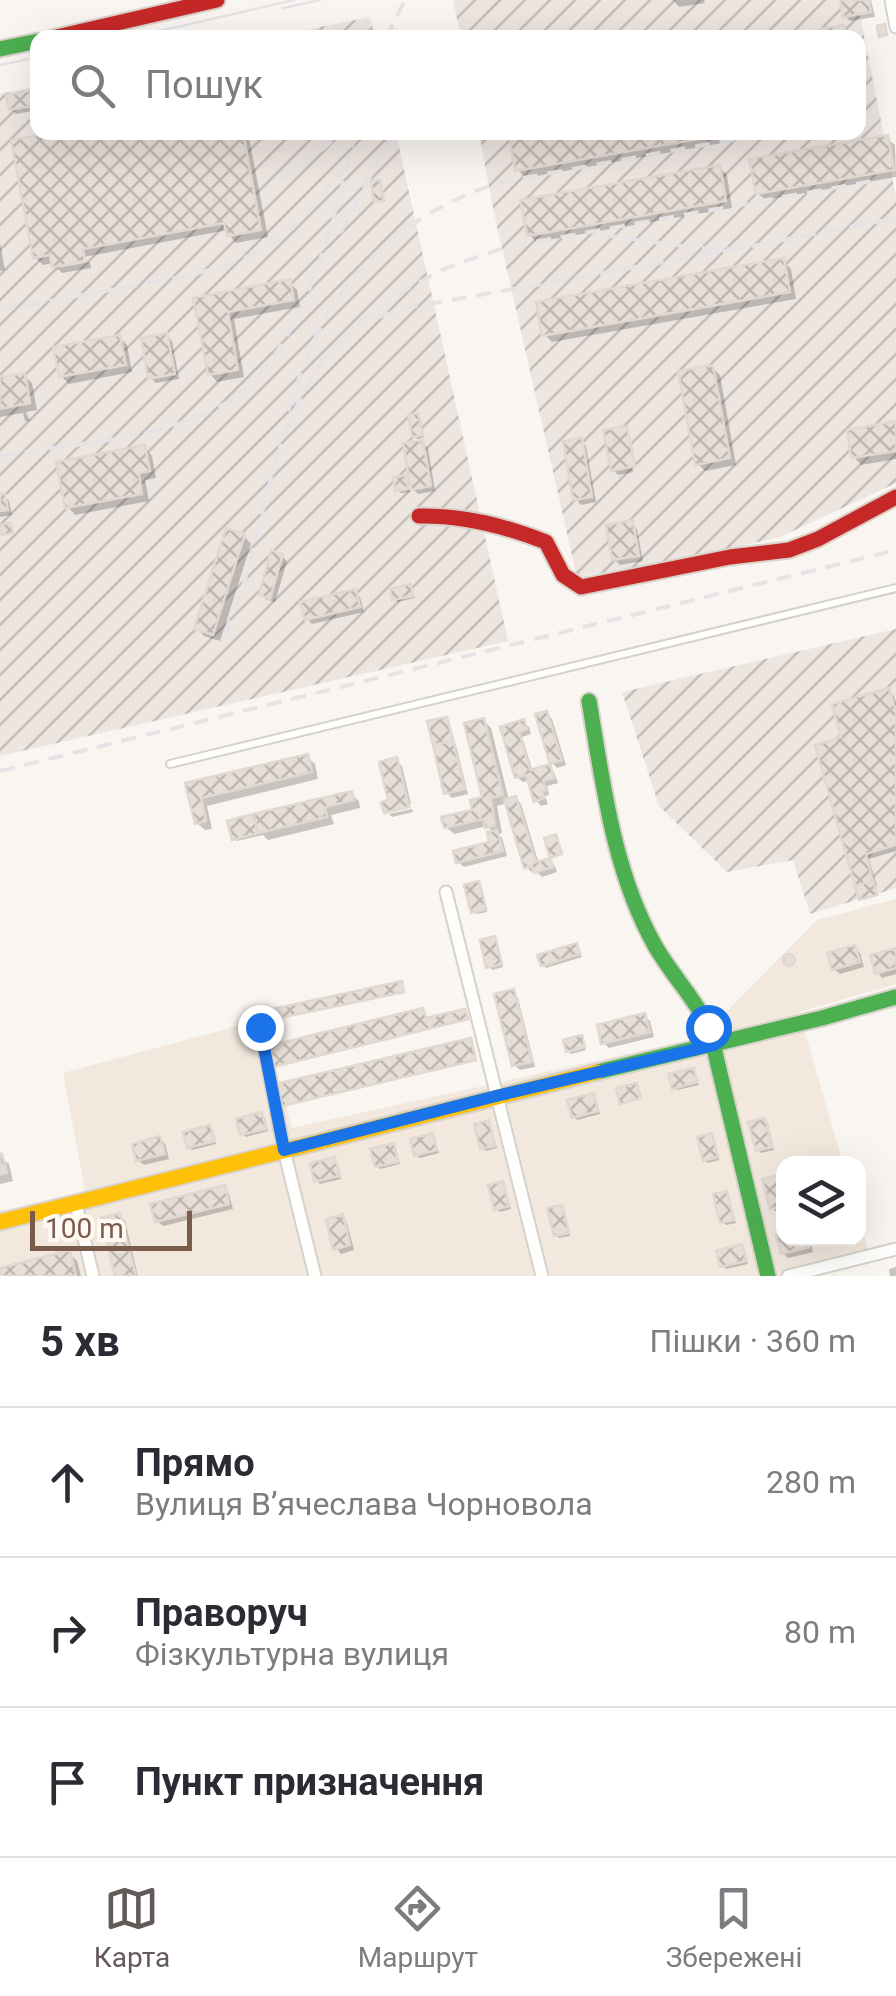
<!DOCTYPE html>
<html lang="uk">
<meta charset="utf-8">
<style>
:root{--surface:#fff;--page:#f2f2f3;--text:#2b2b33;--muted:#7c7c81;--line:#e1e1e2;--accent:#625958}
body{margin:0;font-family:Roboto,sans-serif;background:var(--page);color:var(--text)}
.controls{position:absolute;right:30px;bottom:30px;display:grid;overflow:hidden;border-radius:20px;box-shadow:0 10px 40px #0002}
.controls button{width:90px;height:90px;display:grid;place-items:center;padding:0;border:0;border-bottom:2px solid var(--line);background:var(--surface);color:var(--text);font:50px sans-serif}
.scale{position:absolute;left:30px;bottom:25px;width:162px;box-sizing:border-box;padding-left:10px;border:5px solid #7a5c4d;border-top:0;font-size:28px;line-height:35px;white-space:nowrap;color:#7a5c4d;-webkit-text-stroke:8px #fffaf3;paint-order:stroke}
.stop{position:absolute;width:30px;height:30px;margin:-22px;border:8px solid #1a73e8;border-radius:50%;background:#fff}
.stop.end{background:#1a73e8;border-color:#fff;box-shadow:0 2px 10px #0008}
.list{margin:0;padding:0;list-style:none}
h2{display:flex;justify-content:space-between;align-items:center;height:130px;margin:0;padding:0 40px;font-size:42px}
h2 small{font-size:32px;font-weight:400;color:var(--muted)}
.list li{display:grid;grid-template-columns:65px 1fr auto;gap:30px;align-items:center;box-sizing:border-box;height:150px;padding:0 40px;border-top:2px solid var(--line)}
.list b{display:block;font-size:38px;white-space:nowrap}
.list p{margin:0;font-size:32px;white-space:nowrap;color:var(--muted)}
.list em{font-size:32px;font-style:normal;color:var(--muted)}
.icon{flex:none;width:55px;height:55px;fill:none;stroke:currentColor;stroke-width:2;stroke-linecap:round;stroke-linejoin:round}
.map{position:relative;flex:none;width:896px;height:1276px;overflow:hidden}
.search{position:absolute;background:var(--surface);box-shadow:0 10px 40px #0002;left:30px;right:30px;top:30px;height:110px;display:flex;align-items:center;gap:25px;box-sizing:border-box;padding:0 35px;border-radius:20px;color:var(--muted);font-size:38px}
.sheet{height:580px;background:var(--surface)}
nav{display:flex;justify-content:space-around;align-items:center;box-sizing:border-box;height:140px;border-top:2px solid var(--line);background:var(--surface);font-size:28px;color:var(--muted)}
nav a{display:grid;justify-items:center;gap:5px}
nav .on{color:var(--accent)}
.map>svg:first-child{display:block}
</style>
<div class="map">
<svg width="896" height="1276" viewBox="0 0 896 1276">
<defs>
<pattern id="industrial-furrows" width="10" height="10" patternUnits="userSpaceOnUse" patternTransform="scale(2.5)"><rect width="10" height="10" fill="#ede5e0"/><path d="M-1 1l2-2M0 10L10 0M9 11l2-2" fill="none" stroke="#c5bdb8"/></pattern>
<pattern id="building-cross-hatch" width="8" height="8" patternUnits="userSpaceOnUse" patternTransform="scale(2.5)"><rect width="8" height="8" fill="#e6ded7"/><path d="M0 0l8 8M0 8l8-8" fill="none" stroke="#bfb7b1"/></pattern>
</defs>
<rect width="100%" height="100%" fill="#f9f5f0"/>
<path fill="#f2e8de" d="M896 899V984L799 1012 843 1163 784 1164V1238H858L859 1217 871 1261 805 1276H0V1211L85 1191 63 1073 263 1019 292 1128 700 1038 817 920Z"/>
<g fill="url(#industrial-furrows)">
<path d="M453 0H857L896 197V483L780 537 692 557 577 577 494 213 479 133 858 132V38L461 37Z"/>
<path d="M370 17 375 37H271Z"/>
<path d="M37 86 38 132 396 133 508 641 0 756V94Z"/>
<path d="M896 629V888L810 914 793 860 727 872 659 806 622 692Z"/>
</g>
<g fill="#0003">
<path d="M673 0H704L705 3 679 7Z"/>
<path d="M842 0H871L875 17 850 21 845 16Z"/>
<path d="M858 83 864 116 858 117Z"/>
<path d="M38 91V110L16 114 11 109Z"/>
<path d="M67 132H248L268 237 236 243 229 235 228 230 89 256 57 263V268L54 263 43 265 35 257Z"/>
<path d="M533 132H720L722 143 525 178 518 170Z"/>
<path d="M887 138 895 145 896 177 765 200 758 193Z"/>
<path d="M719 167 727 175 732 208 536 242 529 234Z"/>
<path d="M0 243 5 270 0 271Z"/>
<path d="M783 261 791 269 796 299 552 342 545 335Z"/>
<path d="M90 262 91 268 62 273 57 268Z"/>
<path d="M289 282 297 290 300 307 234 319 244 377 217 382 210 374 196 300Z"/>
<path d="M167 336 172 341 179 379 156 383 151 378Z"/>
<path d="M119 337 127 345 132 372 69 384 61 376Z"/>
<path d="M713 368 720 375 736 465 705 471 697 463Z"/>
<path d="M24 375 32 383 37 410 26 412 30 421H25L23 413 0 417V380Z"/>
<path d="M418 416 421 419 424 437 418 439 428 448 435 491 418 494 408 484 410 492 401 493 397 490 405 478 412 485 422 443 415 436Z"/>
<path d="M896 424V459L861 465 854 457Z"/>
<path d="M626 428 629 431H626L633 472 618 475 613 469Z"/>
<path d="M581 441 586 446 596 502 581 505 576 499Z"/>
<path d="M145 448 152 456 156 478 145 480 149 501 75 515 68 507Z"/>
<path d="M4 496 9 501 12 515 0 517V497Z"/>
<path d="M632 523 637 529 643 561 620 565 614 559Z"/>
<path d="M244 536 251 544 220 641 204 636 197 628Z"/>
<path d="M282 556 287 561 275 602 267 600 261 595Z"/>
<path d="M410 587 415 598 398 602 395 599Z"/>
<path d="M355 592 360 597 364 612 312 624 307 618Z"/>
<path d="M889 691 894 696 896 703V851L869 859 877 886 874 887 876 896 862 900 844 739Z"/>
<path d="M546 714 552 719 566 765 557 768 552 762Z"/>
<path d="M446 719 449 722 457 749 468 794 452 798 447 793Z"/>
<path d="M484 721 491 728 509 800 516 798 521 804 539 864 549 860 555 866 557 872 542 877 536 871 532 872 526 867 507 803 497 806 502 833 498 834 502 838 507 856 464 867 458 862 492 844 494 833 487 826 454 834 446 827 475 812 485 799Z"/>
<path d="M524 722 529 727 531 734 522 737 533 772 549 767 554 772 558 783 547 786 549 795 545 796 548 804 541 806 536 800 530 780 523 782 517 777 503 728Z"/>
<path d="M307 757 315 764 318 779 207 806 212 829 205 830 197 823 188 785Z"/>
<path d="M396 760 402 766 411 804 387 810 391 802Z"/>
<path d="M351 794 359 801 360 808 331 815 334 824 268 840 263 835 237 841 234 838Z"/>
<path d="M412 809 413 812 392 817 389 814Z"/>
<path d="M478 884 481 887 487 912 476 914 473 911Z"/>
<path d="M494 938 497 942 503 967 492 970 489 966Z"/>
<path d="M576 945 582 957 546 968 543 965Z"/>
<path d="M855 947 860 953 864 967 840 974 834 969Z"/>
<path d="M896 950V974L882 978 877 972Z"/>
<path d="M787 957 794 959V965L787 963Z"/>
<path d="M513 992 518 998 535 1067 520 1070 514 1065Z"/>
<path d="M644 1016 650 1021 654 1037 609 1048 604 1043Z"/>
<path d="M581 1038 586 1050 571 1054 568 1050Z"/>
<path d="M471 1041 476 1061 284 1105Z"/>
<path d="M693 1071 699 1085 677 1090 674 1087Z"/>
<path d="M593 1096 596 1099 600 1114 577 1120 574 1117Z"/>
<path d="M261 1115 265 1118 268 1131 246 1137 243 1134Z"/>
<path d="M764 1121 768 1124 774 1150 761 1153 758 1150Z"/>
<path d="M488 1123 491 1126 497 1148 486 1151 482 1148Z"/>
<path d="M210 1128 213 1131 216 1144 192 1150 189 1147Z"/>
<path d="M432 1136 435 1139 439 1153 420 1158 416 1155Z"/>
<path d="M711 1136 714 1139 719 1160 708 1163 705 1160Z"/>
<path d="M160 1139 165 1144 169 1159 144 1165 138 1160Z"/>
<path d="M393 1145 396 1148 400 1164 380 1169 377 1166Z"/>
<path d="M0 1157 9 1164 13 1181 0 1184Z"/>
<path d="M334 1160 337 1163 341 1179 320 1184 317 1181Z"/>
<path d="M777 1178 780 1181 784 1195V1209L775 1211 772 1208Z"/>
<path d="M502 1184 505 1187 511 1209 500 1212 497 1209Z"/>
<path d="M224 1188 229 1194 233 1209 163 1226 157 1221Z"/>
<path d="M726 1194 729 1197 736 1223 726 1225 723 1222Z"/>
<path d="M561 1207 564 1211 570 1236 559 1238 556 1235Z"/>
<path d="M120 1216 125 1221 138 1276H117Z"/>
<path d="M342 1217 347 1223 354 1250 341 1254 336 1248Z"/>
<path d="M784 1238H810L813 1252 788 1258 783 1253Z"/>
<path d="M741 1247 745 1250 748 1264 726 1269 723 1266Z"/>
<path d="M69 1253 77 1261 81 1276H0V1270Z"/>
<path d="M896 1267V1276H890L889 1269Z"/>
</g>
<g fill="url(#building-cross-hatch)" stroke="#e2d8d2" stroke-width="2.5">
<path d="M840 0H869L871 12 843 17Z"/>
<path d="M885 24 887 35 879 37 877 26Z"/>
<path d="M844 25 846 38H822L820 29Z"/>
<path d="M38 89V105L9 110 6 95Z"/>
<path d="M54 132H243L261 230 227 236 224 223 83 249 85 261 52 267 50 255 33 258 11 140Z"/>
<path d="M518 132H715L716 136 515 171 509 134Z"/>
<path d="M888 135 894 170 756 194 749 159Z"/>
<path d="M720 165 726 201 527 236 520 200Z"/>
<path d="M380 180 384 201 374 202 371 181Z"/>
<path d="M784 258 790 292 542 336 536 302Z"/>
<path d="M290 279 294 300 228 312 238 370 208 375 193 298Z"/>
<path d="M167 333 175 374 148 379 141 338Z"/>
<path d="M120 335 126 365 59 377 53 347Z"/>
<path d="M713 365 730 458 695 465 678 371Z"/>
<path d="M25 373 30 403 0 409V377Z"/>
<path d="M418 413 423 435 412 437 408 415Z"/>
<path d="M896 421V451L851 458 847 430Z"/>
<path d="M627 426 635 466 611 471 603 430Z"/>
<path d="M582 438 592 497 573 500 563 441Z"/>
<path d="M423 440 431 486 411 490 403 443Z"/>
<path d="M145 445 150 471 139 473 142 494 65 508 56 462Z"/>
<path d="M406 475 408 489 395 491 393 477Z"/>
<path d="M5 493 8 510 0 511V494Z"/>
<path d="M633 520 639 556 612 560 606 525Z"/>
<path d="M11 523 13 533 0 535V525Z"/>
<path d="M226 528 245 534 213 635 194 629Z"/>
<path d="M271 550 283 554 270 599 259 595Z"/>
<path d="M411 584 413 596 392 600 390 589Z"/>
<path d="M356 589 360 607 305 620 300 602Z"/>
<path d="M889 688 896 711V845L866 854 873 881 855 886 815 745 841 737 832 704Z"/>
<path d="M547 711 562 760 550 764 535 714Z"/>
<path d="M447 717 453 741 433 745 427 721Z"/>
<path d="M484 718 503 795 491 798 495 826 485 828 483 819 444 828 441 817 472 810 470 800 482 797 464 723Z"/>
<path d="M524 719 527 729 519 732 530 770 550 764 554 778 543 781 546 790 542 791 544 798 534 802 526 775 515 778 500 727Z"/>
<path d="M453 741 465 789 444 794 433 745Z"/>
<path d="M308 754 312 772 201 798 206 821 195 824 185 783Z"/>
<path d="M397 757 409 807 384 813 381 802 388 800 379 762Z"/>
<path d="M352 791 354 800 325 807 327 817 258 833 253 814Z"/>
<path d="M516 796 536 862 550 858 553 867 534 873 532 866 524 868 504 799Z"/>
<path d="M253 814 258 833 232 840 227 821Z"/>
<path d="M497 830 503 851 456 863 453 851 489 842 487 832Z"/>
<path d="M556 834 562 854 550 858 544 838Z"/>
<path d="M479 881 486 909 471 913 464 885Z"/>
<path d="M873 881 877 895 859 900 855 886Z"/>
<path d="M495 936 502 964 486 968 480 940Z"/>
<path d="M577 943 580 954 541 966 537 955Z"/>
<path d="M855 945 860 962 832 970 827 953Z"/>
<path d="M896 948V968L875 974 870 955Z"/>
<circle cx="789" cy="960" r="6"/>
<path d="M402 981 404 992 270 1020 268 1010Z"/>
<path d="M514 989 532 1062 512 1066 494 994Z"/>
<path d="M423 1008 426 1018 465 1009 468 1019 273 1067 268 1046Z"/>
<path d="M645 1013 650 1032 601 1044 597 1025Z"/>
<path d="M582 1035 585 1047 566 1052 563 1040Z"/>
<path d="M471 1038 476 1060 282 1106 276 1084Z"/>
<path d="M694 1068 697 1082 672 1089 668 1074Z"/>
<path d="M637 1083 641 1098 620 1104 616 1088Z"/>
<path d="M594 1093 598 1111 572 1118 567 1100Z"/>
<path d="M262 1112 266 1129 240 1135 236 1119Z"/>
<path d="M765 1118 772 1147 756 1151 748 1122Z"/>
<path d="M489 1120 495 1146 480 1149 474 1124Z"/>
<path d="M210 1125 215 1141 187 1148 183 1132Z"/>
<path d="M433 1133 437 1150 414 1156 410 1139Z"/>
<path d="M712 1133 718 1157 703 1161 697 1137Z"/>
<path d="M160 1136 165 1154 136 1161 132 1144Z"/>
<path d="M394 1143 398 1162 375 1167 370 1149Z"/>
<path d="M0 1154H2L7 1173 0 1175Z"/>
<path d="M335 1157 340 1176 314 1182 310 1163Z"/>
<path d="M778 1175 784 1206 770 1209 762 1179Z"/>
<path d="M503 1181 509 1206 494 1210 488 1185Z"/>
<path d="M225 1185 229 1204 155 1222 150 1204Z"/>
<path d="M727 1191 734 1220 720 1223 713 1194Z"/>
<path d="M562 1205 569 1233 554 1236 547 1208Z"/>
<path d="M120 1213 136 1276H115L101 1218Z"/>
<path d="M343 1214 350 1245 333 1250 326 1219Z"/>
<path d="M784 1233V1238H807L809 1247 781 1254 776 1235Z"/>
<path d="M742 1244 746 1261 720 1267 716 1251Z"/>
<path d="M70 1250 76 1276H0V1268Z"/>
</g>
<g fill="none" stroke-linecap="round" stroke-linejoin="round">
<defs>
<path id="lane" d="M170 764 896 588"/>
<g id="street">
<path d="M891 0 896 27"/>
<path d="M446 892 542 1276"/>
<path d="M260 1027 284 1150 315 1276"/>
<path d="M76 1204 93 1276"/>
<path d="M788 1276 896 1249"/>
</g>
<g id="fast">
<path d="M0 49 38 41"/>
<path d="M589 701C603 783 613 870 654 944 670 973 694 997 709 1027L768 1276"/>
<path d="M597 1072 822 1018 896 997"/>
</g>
<path id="slow" d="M0 1222 597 1072"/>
<g id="jam">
<path d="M52 38 217 0"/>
<path d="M419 516C464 515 505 526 546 542L563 575 581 587 730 557 789 550 818 539 896 497"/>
</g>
</defs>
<use href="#lane" stroke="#d7d1cb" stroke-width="10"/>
<use href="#street" stroke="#d7d1cb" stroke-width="15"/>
<use href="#fast" stroke="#d9d2cb" stroke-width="19"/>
<use href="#slow" stroke="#d9d2cb" stroke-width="19"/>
<use href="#jam" stroke="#d9d2cb" stroke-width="19"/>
<use href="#lane" stroke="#fefefd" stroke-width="6"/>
<use href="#street" stroke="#fefefd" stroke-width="11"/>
<use href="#fast" stroke="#4caf50" stroke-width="15"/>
<use href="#slow" stroke="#ffc107" stroke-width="15"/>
<use href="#jam" stroke="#c62828" stroke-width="15"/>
<g stroke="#e6e3e7" stroke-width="2.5">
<path d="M283 8 320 0"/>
<path d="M129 38 294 0"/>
<path d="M0 65 38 57"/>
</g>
<g stroke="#e6e3e7" stroke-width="4" stroke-dasharray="15 10" stroke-linecap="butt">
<path d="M386 38 405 0"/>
<path d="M279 178 301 167 343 132"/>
<path d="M340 233 394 132"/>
<path d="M603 235 696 248 737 249 896 218"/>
<path d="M0 310C40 303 81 295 121 288 178 277 242 270 288 232 308 215 323 195 339 174"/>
<path d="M379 317 407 308 737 249"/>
<path d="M339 342 370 314 407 289 446 268 506 247 878 180"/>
<path d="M288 411C298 382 307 352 322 324 359 253 431 201 507 181L774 132"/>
<path d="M0 456C68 445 156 439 217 408 304 363 332 222 355 135"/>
<path d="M276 458C293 416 309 362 349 335"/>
<path d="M225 634 245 580 279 446"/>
<path d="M0 771 896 550"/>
</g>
</g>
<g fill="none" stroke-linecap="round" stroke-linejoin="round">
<path stroke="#1a73e8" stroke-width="12" d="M260 1027 284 1150 496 1096 714 1045 708 1027"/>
</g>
</svg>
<div class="controls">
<button><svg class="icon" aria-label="layers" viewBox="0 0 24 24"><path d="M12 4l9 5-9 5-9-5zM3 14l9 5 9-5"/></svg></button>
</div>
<div class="scale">100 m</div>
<div class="stop" style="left:708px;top:1027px"></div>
<div class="stop end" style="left:260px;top:1027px"></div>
<div class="search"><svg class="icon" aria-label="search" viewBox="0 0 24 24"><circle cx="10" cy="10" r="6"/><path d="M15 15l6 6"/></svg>Пошук</div>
</div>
<section class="sheet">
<h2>5 хв<small>Пішки · 360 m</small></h2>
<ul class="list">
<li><svg class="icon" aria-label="ahead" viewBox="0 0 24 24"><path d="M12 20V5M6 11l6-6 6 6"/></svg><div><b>Прямо</b><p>Вулиця Вʼячеслава Чорновола</p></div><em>280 m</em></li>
<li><svg class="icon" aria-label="right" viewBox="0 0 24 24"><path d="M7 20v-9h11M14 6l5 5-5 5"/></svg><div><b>Праворуч</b><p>Фізкультурна вулиця</p></div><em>80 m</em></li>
<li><svg class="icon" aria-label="arrive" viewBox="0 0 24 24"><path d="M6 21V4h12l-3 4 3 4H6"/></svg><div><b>Пункт призначення</b></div></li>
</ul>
</section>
<nav>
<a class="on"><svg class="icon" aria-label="map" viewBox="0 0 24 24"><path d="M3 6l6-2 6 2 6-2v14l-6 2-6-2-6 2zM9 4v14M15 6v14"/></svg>Карта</a>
<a><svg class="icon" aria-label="directions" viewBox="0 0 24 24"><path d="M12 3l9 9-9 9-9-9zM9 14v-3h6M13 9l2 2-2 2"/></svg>Маршрут</a>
<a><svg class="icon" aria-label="saved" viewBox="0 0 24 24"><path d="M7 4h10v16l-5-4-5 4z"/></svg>Збережені</a>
</nav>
